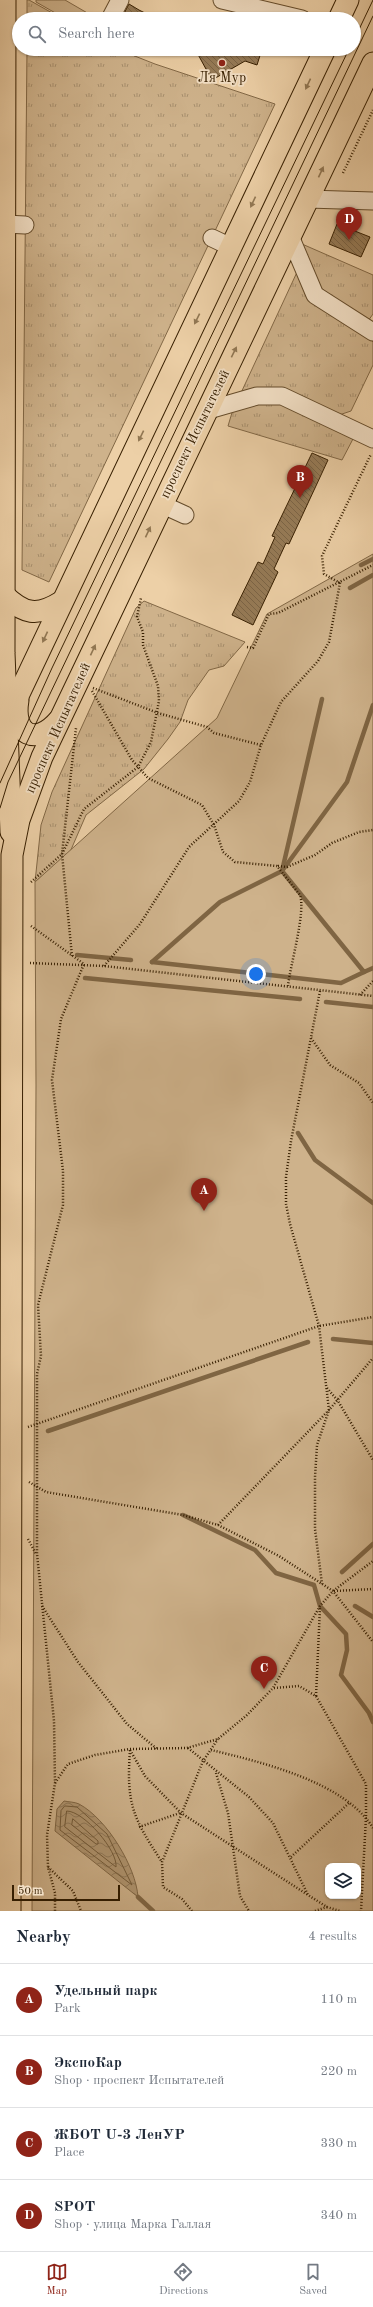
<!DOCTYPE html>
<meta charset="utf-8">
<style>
:root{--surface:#fff;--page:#f6f6f7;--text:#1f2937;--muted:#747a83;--line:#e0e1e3;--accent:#8f2418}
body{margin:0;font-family:"Old Standard TT",serif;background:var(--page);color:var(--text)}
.controls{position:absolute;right:12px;bottom:12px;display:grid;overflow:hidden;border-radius:8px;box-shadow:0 1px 3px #0004}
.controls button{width:36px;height:36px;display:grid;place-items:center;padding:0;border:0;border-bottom:1px solid var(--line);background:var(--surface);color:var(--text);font:20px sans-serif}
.scale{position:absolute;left:12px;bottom:10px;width:108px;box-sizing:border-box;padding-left:4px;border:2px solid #371f01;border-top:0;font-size:11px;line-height:14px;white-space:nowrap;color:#371f01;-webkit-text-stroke:3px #f3e0c6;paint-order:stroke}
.you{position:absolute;left:256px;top:974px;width:14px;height:14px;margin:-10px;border:3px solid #fff;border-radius:50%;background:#1a73e8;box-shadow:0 0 0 6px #1a73e833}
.badge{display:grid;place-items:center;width:26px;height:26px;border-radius:50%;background:var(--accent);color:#fff;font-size:13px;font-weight:700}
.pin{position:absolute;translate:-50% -33px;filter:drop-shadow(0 1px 2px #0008)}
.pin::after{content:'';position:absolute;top:21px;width:14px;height:12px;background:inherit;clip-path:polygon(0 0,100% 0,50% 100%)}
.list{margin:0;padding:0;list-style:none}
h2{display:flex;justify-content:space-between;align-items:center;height:52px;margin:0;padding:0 16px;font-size:17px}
h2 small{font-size:13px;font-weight:400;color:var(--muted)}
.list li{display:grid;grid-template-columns:26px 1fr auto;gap:12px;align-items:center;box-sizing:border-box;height:72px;padding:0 16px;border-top:1px solid var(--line)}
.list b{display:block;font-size:15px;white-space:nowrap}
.list p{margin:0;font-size:13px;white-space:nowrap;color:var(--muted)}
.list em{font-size:13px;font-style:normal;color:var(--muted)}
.icon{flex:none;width:22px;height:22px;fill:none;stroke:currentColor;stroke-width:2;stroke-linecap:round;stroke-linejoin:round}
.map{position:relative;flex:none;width:373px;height:1911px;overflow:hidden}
.search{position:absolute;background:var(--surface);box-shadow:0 1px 3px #0004;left:12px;right:12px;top:12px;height:44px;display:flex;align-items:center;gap:10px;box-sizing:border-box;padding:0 14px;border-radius:22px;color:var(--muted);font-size:15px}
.sheet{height:340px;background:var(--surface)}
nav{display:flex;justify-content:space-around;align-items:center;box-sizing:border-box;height:56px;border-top:1px solid var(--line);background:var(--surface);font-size:11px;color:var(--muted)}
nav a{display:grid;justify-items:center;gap:2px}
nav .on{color:var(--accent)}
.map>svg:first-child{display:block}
</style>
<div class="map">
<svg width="373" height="1911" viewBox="0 0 373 1911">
<defs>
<pattern id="grass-tufts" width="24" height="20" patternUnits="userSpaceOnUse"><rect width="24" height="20" fill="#ceb28b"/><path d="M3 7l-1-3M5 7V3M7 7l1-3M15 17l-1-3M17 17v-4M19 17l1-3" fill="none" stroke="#a8906f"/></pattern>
<pattern id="water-waves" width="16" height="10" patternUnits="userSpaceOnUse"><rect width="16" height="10" fill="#af946f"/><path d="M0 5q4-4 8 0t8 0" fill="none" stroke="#8f7859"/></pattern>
<pattern id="building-back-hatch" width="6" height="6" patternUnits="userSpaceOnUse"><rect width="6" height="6" fill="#967b57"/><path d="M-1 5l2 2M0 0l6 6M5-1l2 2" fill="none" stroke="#7b6446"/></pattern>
</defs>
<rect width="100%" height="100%" fill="#edd0a7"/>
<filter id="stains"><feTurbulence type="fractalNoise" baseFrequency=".005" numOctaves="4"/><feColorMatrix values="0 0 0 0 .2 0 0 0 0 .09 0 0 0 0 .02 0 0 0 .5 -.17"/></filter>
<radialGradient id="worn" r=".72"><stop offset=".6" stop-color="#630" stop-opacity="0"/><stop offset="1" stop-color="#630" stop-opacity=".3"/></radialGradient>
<g fill="url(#grass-tufts)" stroke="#826846">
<path d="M27 0H29L63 19H27Z"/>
<path d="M27 49H117L155 64 275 104 49 582 22 570Z"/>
<path d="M302 244 373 275V314L368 321 341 304 320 287Z"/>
<path d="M298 270 373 342V365L351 411 336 416 240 395Z"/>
<path d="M275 402 354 437 342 460 228 426 234 406Z"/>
<path d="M144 601 245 642 224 666 209 670 188 700 180 722 168 739 144 769 86 815 70 852 35 882 41 825 52 792 136 608Z"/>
</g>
<g fill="#ceb28b" stroke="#826846" fill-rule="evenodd">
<path d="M36 0H65L96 18 66 19 36 2Z"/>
<path d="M373 554V1911H32L36 1085 35 882 217 718 267 614ZM328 1866H358V1896H328Z"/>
</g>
<path fill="url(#water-waves)" stroke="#7f6543" d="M64 1801C69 1802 75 1802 79 1804 107 1819 136 1867 138 1897L55 1831 57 1809Z"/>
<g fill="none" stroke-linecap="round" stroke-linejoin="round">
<g stroke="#735a38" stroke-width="1">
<path d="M65 1806 77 1807 107 1834 132 1885 60 1830 61 1811Z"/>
<path d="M67 1811C84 1811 118 1851 116 1867L65 1827Z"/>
<path d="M73 1819 98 1841V1844H96L72 1825Z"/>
</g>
<g stroke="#7f6543" stroke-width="4.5">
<path d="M361 565 373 559"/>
<path d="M350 588 373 575"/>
<path d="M373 705 347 782 282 871 364 972 373 968"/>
<path d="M77 955 131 960"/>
<path d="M152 962 220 902 282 871 322 699"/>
<path d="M152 962 341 983 364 972"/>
<path d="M85 978 300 999"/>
<path d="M326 1002 373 1007"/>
<path d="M298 1133 315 1160 373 1203"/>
<path d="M333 1339 373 1343"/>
<path d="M48 1431 308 1342"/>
<path d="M183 1515 255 1550 276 1573 314 1585 320 1606 346 1634 347 1650 341 1675 369 1713 373 1722"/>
<path d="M342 1572 373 1544"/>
<path d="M355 1606 373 1617"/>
<path d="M138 1897 153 1911"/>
</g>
</g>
<g fill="url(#building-back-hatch)" stroke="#371f01">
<path d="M129 4 139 10 157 19H121Z"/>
<path d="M195 49H262L257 65 245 61 212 80Z"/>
<path d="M337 224 370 237 361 257 329 244Z"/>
<path d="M312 453 328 460 289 544 286 543 274 569 278 572 253 625 232 615 258 562 263 564 275 537 272 536Z"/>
</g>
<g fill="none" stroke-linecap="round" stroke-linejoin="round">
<defs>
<g id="minor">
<path d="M222 0 302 19"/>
<path d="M110 19 120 0"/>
<path d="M308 199 373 201"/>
<path d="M5 224 25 225"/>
<path d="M290 236 315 295 373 332"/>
<path d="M212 238 231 247"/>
<path d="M205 411 257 396H282L373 439"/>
<path d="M161 504 185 515"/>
</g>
<g id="major">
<path d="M5 0 4 653 11 832"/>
<path d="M339 19 348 0"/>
<path d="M4 595C24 614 37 617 61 602"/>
<path d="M18 700C12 735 36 747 59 720"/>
<path d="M7 719 325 49"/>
<path d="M10 1911 12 855 19 820 42 757 373 63"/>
</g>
</defs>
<use href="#minor" stroke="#644b2a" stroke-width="19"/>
<use href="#major" stroke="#371f01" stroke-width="23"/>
<g stroke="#371f01" stroke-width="2.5" stroke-dasharray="1 2" stroke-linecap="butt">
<path d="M343 173 373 110"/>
<path d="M340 583 324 574 322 556 371 454"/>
<path d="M247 647 253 648 269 614 278 613 373 565"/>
<path d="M93 688 158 713 207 727 214 733 261 745"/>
<path d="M92 691 132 760 148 778 202 805 214 825 223 852 235 862 277 866 300 895C306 912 290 966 288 986"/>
<path d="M278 866 287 867 315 855 332 843 359 832 373 830"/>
<path d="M31 882 62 854 84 809 138 767 151 742 159 701 158 686 143 645V632L137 617 141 598"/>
<path d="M31 926 84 964 61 1019 52 1080 63 1171V1205L38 1305 41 1356 37 1374V1554L54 1721 55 1783 47 1835 48 1867 55 1893V1911"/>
<path d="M72 956 62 854 76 728"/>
<path d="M30 963 104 966 373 996"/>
<path d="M104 966 140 924 189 847 239 801 250 782 261 745 281 702 318 661 329 642 340 583"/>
<path d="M320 991 291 1141 286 1177V1204L290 1224 319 1326 329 1410 317 1445 315 1477V1529L322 1584"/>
<path d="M360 995 373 981"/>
<path d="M311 1038 330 1065 359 1083 373 1103"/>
<path d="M327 1388 338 1401 373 1460"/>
<path d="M28 1427 319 1326 373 1317"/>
<path d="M29 1482 46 1492 183 1515 218 1525 279 1556 333 1591 373 1642"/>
<path d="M218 1525 329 1410 373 1358"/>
<path d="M28 1539 36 1554"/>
<path d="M334 1591 373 1589"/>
<path d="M42 1606 78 1662 127 1724 157 1749"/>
<path d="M274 1688 299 1686 316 1696 366 1784V1817L361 1911"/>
<path d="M316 1696 320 1607"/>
<path d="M188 1748 249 1797 273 1823 308 1895 327 1907 340 1911"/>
<path d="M130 1750 145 1776 181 1813 308 1895"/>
<path d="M130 1750C126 1804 133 1818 162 1862"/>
<path d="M211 1750C261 1762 345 1782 373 1828"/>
<path d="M216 1773 228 1813 240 1896 249 1911"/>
<path d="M55 1783 68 1764 95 1755 130 1749 187 1748 218 1739 247 1715 273 1688 320 1606 333 1591 373 1561"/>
<path d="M139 1827 180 1813"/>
<path d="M291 1857 349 1803"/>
<path d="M48 1867 73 1891 81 1911"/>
<path d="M192 1911 182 1899 163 1887 162 1862 203 1761 218 1739"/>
<path d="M315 1911 327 1907"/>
</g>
<use href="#minor" stroke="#f3e0c6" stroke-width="17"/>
<use href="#major" stroke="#edd0a7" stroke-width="21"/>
<g stroke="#371f01" stroke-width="1">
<path d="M354 40 373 0"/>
<path d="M0 783 52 668 349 49"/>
<path d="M0 808 8 782 373 16"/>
</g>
</g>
<defs><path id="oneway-solid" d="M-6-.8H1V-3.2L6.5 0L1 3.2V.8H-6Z"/></defs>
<g fill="#927854">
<use href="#oneway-solid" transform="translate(308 84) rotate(115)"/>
<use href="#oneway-solid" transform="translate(321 172) rotate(-65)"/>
<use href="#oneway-solid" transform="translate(253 202) rotate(115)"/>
<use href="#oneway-solid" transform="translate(197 319) rotate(116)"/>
<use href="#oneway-solid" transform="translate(234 352) rotate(-64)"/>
<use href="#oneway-solid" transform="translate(141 436) rotate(116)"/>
<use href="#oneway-solid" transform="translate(148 532) rotate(-65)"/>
<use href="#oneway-solid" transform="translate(45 637) rotate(115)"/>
<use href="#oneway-solid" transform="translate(93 650) rotate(-65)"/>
</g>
<circle fill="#8f2418" stroke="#f3e0c6" stroke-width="1.5" cx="222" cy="63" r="4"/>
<g text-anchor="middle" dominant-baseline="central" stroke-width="3.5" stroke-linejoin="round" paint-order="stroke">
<g font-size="14" fill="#371f01" stroke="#f3e0c6">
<text x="222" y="78">Ля Мур</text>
</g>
<g font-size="14" fill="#371f01" stroke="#f3e0c6">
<text transform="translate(195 434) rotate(-64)">проспект Испытателей</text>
<text transform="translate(58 728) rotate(-66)">проспект Испытателей</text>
</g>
</g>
<rect width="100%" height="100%" filter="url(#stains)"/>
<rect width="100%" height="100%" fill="url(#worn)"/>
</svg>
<div class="controls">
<button><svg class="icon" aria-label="layers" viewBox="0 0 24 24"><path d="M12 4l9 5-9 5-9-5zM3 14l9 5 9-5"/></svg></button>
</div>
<div class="scale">50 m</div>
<div class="you"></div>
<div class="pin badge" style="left:204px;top:1211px">A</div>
<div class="pin badge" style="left:300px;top:498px">B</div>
<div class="pin badge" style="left:264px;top:1689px">C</div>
<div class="pin badge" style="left:349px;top:240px">D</div>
<div class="search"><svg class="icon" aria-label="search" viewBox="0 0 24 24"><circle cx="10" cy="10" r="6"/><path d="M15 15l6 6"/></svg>Search here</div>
</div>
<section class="sheet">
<h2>Nearby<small>4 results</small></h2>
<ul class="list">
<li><span class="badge">A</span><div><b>Удельный парк</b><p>Park</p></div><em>110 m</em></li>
<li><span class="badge">B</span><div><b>ЭкспоКар</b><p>Shop · проспект Испытателей</p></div><em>220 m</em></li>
<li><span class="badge">C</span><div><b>ЖБОТ U-3 ЛенУР</b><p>Place</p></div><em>330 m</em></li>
<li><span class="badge">D</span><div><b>SPOT</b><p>Shop · улица Марка Галлая</p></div><em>340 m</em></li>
</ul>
</section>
<nav>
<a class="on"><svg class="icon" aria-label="map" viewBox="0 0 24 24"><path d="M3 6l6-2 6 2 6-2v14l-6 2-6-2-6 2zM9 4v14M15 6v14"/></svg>Map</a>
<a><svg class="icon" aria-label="directions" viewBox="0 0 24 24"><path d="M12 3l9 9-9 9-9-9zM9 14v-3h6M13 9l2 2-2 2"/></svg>Directions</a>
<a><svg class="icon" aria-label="saved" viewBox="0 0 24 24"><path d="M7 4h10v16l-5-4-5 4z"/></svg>Saved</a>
</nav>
